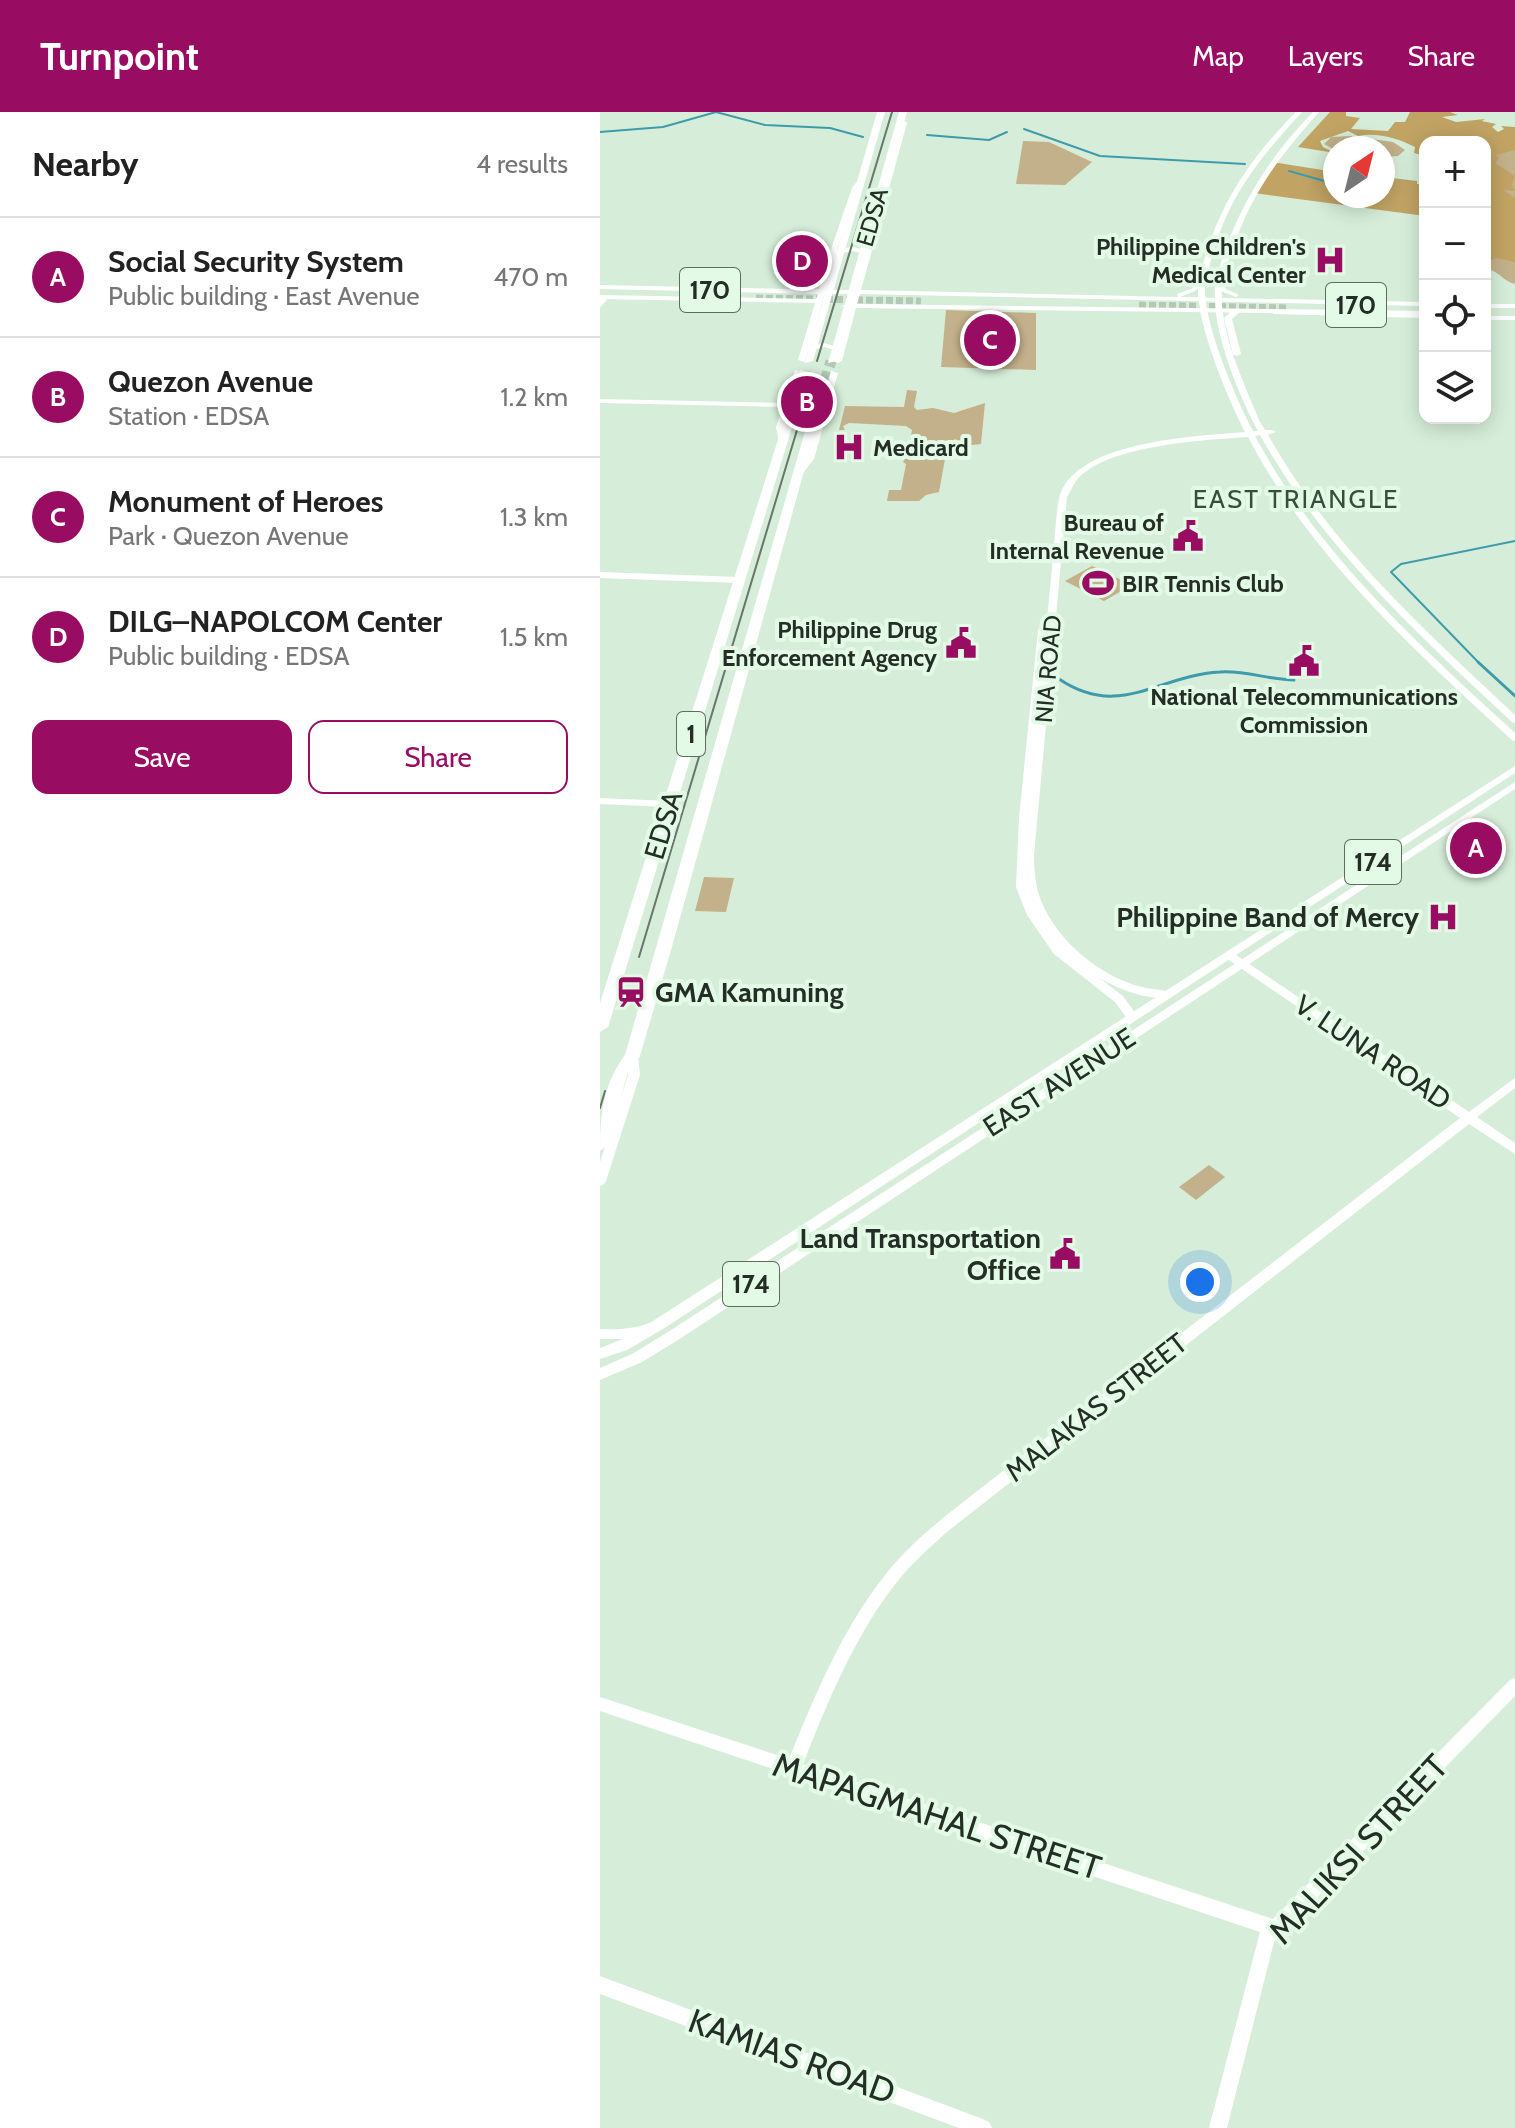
<!DOCTYPE html>
<meta charset="utf-8">
<style>
:root{--surface:#fff;--page:#f6f6f6;--text:#222;--muted:#767676;--line:#e0e0e0;--accent:#980d61}
body{margin:0;font-family:Cabin,sans-serif;background:var(--page);color:var(--text)}
.controls{position:absolute;right:24px;top:24px;display:grid;overflow:hidden;border-radius:16px;box-shadow:0 4px 20px #0003}
.controls button{width:72px;height:72px;display:grid;place-items:center;padding:0;border:0;border-bottom:2px solid var(--line);background:var(--surface);color:var(--text);font:40px sans-serif}
.compass{position:absolute;left:723px;top:24px;width:72px;height:72px;border-radius:50%;background:var(--surface);box-shadow:0 4px 20px #0003;rotate:35deg}
.you{position:absolute;left:600px;top:1170px;width:28px;height:28px;margin:-20px;border:6px solid #fff;border-radius:50%;background:#1a73e8;box-shadow:0 0 0 12px #1a73e833}
.badge{display:grid;place-items:center;width:52px;height:52px;border-radius:50%;background:var(--accent);color:#fff;font-size:26px;font-weight:700}
.pin{position:absolute;translate:-50% -50%;border:4px solid #fff;box-shadow:0 2px 8px #0006}
.list{margin:0;padding:0;list-style:none}
h2{display:flex;justify-content:space-between;align-items:center;height:104px;margin:0;padding:0 32px;font-size:34px}
h2 small{font-size:26px;font-weight:400;color:var(--muted)}
.list li{display:grid;grid-template-columns:52px 1fr auto;gap:24px;align-items:center;box-sizing:border-box;height:120px;padding:0 32px;border-top:2px solid var(--line)}
.list b{display:block;font-size:30px;white-space:nowrap}
.list p{margin:0;font-size:26px;white-space:nowrap;color:var(--muted)}
.list em{font-size:26px;font-style:normal;color:var(--muted)}
.actions{display:flex;gap:16px;padding:24px 32px}
.actions a{flex:1;padding:18px 0;border:2px solid var(--accent);border-radius:16px;text-align:center;font-size:28px;color:var(--accent)}
.actions .main{background:var(--accent);color:#fff}
.icon{flex:none;width:44px;height:44px;fill:none;stroke:currentColor;stroke-width:2;stroke-linecap:round;stroke-linejoin:round}
.map{position:relative;flex:none;width:915px;height:2016px;overflow:hidden}
header{display:flex;align-items:center;gap:48px;box-sizing:border-box;height:112px;padding:0 40px;background:var(--accent);color:#fff}
header strong{font-size:38px}
nav{display:flex;gap:44px;margin-inline-start:auto;font-size:28px}
main{display:flex}
aside{flex:1;background:var(--surface)}
.map>svg:first-child{display:block}
</style>
<header>
<strong>Turnpoint</strong>
<nav><a>Map</a><a>Layers</a><a>Share</a></nav>
</header>
<main>
<aside>
<h2>Nearby<small>4 results</small></h2>
<ul class="list">
<li><span class="badge">A</span><div><b>Social Security System</b><p>Public building · East Avenue</p></div><em>470 m</em></li>
<li><span class="badge">B</span><div><b>Quezon Avenue</b><p>Station · EDSA</p></div><em>1.2 km</em></li>
<li><span class="badge">C</span><div><b>Monument of Heroes</b><p>Park · Quezon Avenue</p></div><em>1.3 km</em></li>
<li><span class="badge">D</span><div><b>DILG–NAPOLCOM Center</b><p>Public building · EDSA</p></div><em>1.5 km</em></li>
</ul>
<div class="actions"><a class="main">Save</a><a>Share</a></div>
</aside>
<div class="map">
<svg width="915" height="2016" viewBox="0 0 915 2016">
<rect width="100%" height="100%" fill="#d6eed9"/>
<g fill="#c3b18b">
<path d="M915 17V172C902 169 899 158 885 157V75L897 34Z"/>
<path d="M750 24 793 30 805 38 798 44 783 45V36L735 38 724 32 731 25Z"/>
<path d="M423 29 449 30 492 50 465 73 416 72Z"/>
<path d="M346 198 436 201V258L341 255Z"/>
<path d="M307 278 317 279 314 295 317 298 333 296 354 301 385 291 381 332 347 336 339 380 326 383 319 389H287L289 378H301L306 352 303 350 308 342 312 318 306 314 249 311 243 314 245 318H239L245 294 304 295Z"/>
<path d="M492 454 532 473 504 489 465 469Z"/>
<path d="M104 765 134 766 126 800 95 799Z"/>
<path d="M609 1053 625 1065 596 1088 579 1075Z"/>
</g>
<g fill="#c1a464">
<path d="M730 0H746V4L760 6 751 17 788 19 795 10H805L810 0H850L858 3 842 5 856 10 885 7 882 9 896 12 892 15 898 20 904 17 901 14 915 15V38L896 43 899 46 895 51 915 64 912 73 915 79 903 78 915 86V150L897 146 885 150V58L889 51 885 50V30H825V44L814 41 815 35C797 26 777 20 758 24L748 19 720 29 723 35 735 41 698 35Z"/>
<path d="M672 50 735 60V84H783V65L817 69V72L825 73V104L654 81Z"/>
</g>
<g fill="none" stroke-linecap="round" stroke-linejoin="round">
<g stroke="#3f9bac" stroke-width="2">
<path d="M424 17 500 44 645 52"/>
<path d="M0 20 63 15 116 0 165 13 230 16 263 25"/>
<path d="M327 23 389 28 407 20"/>
<path d="M689 59 735 72"/>
<path d="M880 552 791 460 801 452 915 429"/>
</g>
<g stroke="#3f9bac" stroke-width="3">
<path d="M878 550 915 584"/>
<path d="M459 567C520 608 558 563 620 560 645 558 669 568 694 568"/>
</g>
<g stroke="#b3c8b5" stroke-width="7" stroke-dasharray="7 3" stroke-linecap="butt">
<path d="M156 186 321 189"/>
<path d="M539 193 688 196"/>
</g>
<path stroke="#b3c8b5" stroke-width="11" stroke-dasharray="11 5" stroke-linecap="butt" d="M211 316 231 249"/>
<g fill="#fff" fill-rule="evenodd">
<path d="M696 0H702C662 44 631 80 614 138 610 152 605 166 605 180 606 217 636 287 653 319H658C639 284 615 225 615 186 614 168 621 150 627 133 646 82 675 39 713 0H719C681 43 654 77 634 133 627 152 620 171 622 192 625 232 644 271 659 308L665 318H672L676 320 668 323C730 433 823 517 915 603V611L912 610C818 522 723 436 660 323L655 324C718 442 818 532 915 621V629L912 628C813 537 711 445 648 325 605 328 504 333 476 369 473 373 470 380 467 385L434 743C434 756 435 768 438 780 451 823 493 859 534 873 546 877 559 877 571 880L573 883 571 886C547 888 519 878 498 865L523 884 538 905 532 909 528 908 515 890 454 842 427 803 416 775 419 706 438 518 440 516H446C449 487 452 459 454 430 456 416 456 401 459 387 472 329 597 324 645 320 628 287 599 217 598 181 598 166 603 152 607 139 624 84 656 40 696 0Z"/>
<path d="M3 186 7 188 0 195V187Z"/>
<path d="M634 197 641 199 632 207 641 242 637 244 633 242 624 206Z"/>
<path d="M673 198 825 202V206L676 202H673Z"/>
<rect x="885" y="204" width="30" height="4"/>
<path d="M0 287 187 291 191 293 187 295 0 291Z"/>
<path d="M0 460 139 465 143 468 139 471 0 466Z"/>
<path d="M0 686 69 689 74 692 69 695 0 692Z"/>
<path d="M630 839 869 1000 915 966V976L877 1005 915 1031V1042L869 1012 348 1419C330 1435 311 1452 296 1471 254 1525 228 1589 203 1652L673 1807 910 1568 915 1566V1584L674 1830 627 2016H609L660 1820 0 1599V1585L189 1647C215 1583 242 1517 286 1462 310 1431 342 1407 372 1383L860 1006 626 846 625 843Z"/>
<path d="M0 1864 383 2007 389 2010 392 2016H359L0 1882Z"/>
</g>
<g fill="#fff" fill-rule="evenodd">
<path d="M301 6 307 11 261 178 578 185 577 182 591 177 603 167 606 169 595 179 580 185 825 190V194L260 182 257 192 825 199V203L256 196 242 249 238 251 234 249 237 239 224 235 208 239 205 250 198 248 215 191 0 187V183L216 187 218 182 0 177V173L192 177 190 175 191 174 206 168 228 146 252 76 262 63 265 65 258 76 237 137 253 135 265 138 301 11 298 8ZM253 139 264 142 254 178H226L236 142ZM225 155 219 177H194L210 170ZM225 182H253L250 192 241 194 249 196 238 235 224 231 210 235 222 191 227 189 223 187Z"/>
<path d="M618 170H622L626 177 639 183 636 185 621 179Z"/>
<rect x="885" y="192" width="30" height="4"/>
<path d="M885 203 890 204V208H885Z"/>
<path d="M195 258 202 260 184 315 187 329 183 331 179 329 176 315Z"/>
<path d="M231 259 238 261 214 347 203 361H197L196 359 206 347Z"/>
<path d="M915 654V661L63 1217 27 1238 0 1247V1236L23 1227H0V1217C16 1218 39 1217 53 1209Z"/>
<path d="M915 670V677L78 1228 42 1250 0 1268V1256L32 1242 68 1220Z"/>
<path d="M32 940 38 944 40 963 6 1069 4 1072 0 1074V1050L28 963 26 944Z"/>
</g>
<g fill="#fff" fill-rule="evenodd">
<path d="M277 0H285L213 249 205 251Z"/>
<path d="M299 0H307L236 249 228 251Z"/>
<path d="M200 258 209 260 8 915 0 920V891Z"/>
<path d="M211 313 216 316 73 831 40 944 27 963 8 1033 0 1039C0 1003 3 972 25 943L206 316Z"/>
</g>
<g stroke="#68776a" stroke-width="2">
<path d="M217 249 292 0"/>
<path d="M39 845 200 308"/>
<path d="M0 996 5 979"/>
</g>
</g>
<defs>
<symbol id="hospital-bare" viewBox="-9 -9 18 18"><path d="M-5-5h3v3.5h4V-5h3V5h-3V1.5h-4V5h-3Z" fill="#980d61" stroke="#e3fbe6" stroke-width="2.5" paint-order="stroke"/></symbol>
<symbol id="civic-bare" viewBox="-9 -9 18 18"><path d="M-.6-6.5H3V-4.5H.6V-3L4-1V1h2V6H-6V1h2V-1L-.6-3ZM-1.2 2.5V6h2.4V2.5Z" fill="#980d61" stroke="#e3fbe6" stroke-width="2.5" paint-order="stroke"/></symbol>
<symbol id="stadium-bare" viewBox="-9 -9 18 18"><path d="M0-5a6.5 5 0 1 0 0 10a6.5 5 0 1 0 0-10ZM-3.5-1.8h7v3.6h-7Z" fill="#980d61" stroke="#e3fbe6" stroke-width="2.5" paint-order="stroke"/></symbol>
<symbol id="station-bare" viewBox="-9 -9 18 18"><path d="M-3-6H3Q5-6 5-4V2Q5 4 3 4L4.5 6H3L1.5 4h-3L-3 6H-4.5L-3 4Q-5 4-5 2V-4Q-5-6-3-6ZM-3.5-4v3h7v-3ZM-3.5 1v1.5H-2V1ZM2 1v1.5H3.5V1Z" fill="#980d61" stroke="#e3fbe6" stroke-width="2.5" paint-order="stroke"/></symbol>
</defs>
<g fill-rule="evenodd">
<use href="#hospital-bare" x="708" y="126" width="44" height="44"/>
<use href="#hospital-bare" x="227" y="313" width="44" height="44"/>
<use href="#civic-bare" x="566" y="402" width="44" height="44"/>
<use href="#stadium-bare" x="476" y="449" width="44" height="44"/>
<use href="#civic-bare" x="339" y="509" width="44" height="44"/>
<use href="#civic-bare" x="682" y="527" width="44" height="44"/>
<use href="#hospital-bare" x="821" y="783" width="44" height="44"/>
<use href="#station-bare" x="9" y="858" width="44" height="44"/>
<use href="#civic-bare" x="443" y="1120" width="44" height="44"/>
</g>
<g text-anchor="middle" dominant-baseline="central" stroke-width="8" stroke-linejoin="round" paint-order="stroke">
<g font-size="24" fill="#252e26" stroke="#e3fbe6">
<text transform="translate(272 105) rotate(-74)">EDSA</text>
<text transform="translate(448 557) rotate(-85)">NIA ROAD</text>
</g>
<g font-size="24" font-weight="bold" fill="#252e26" stroke="#e3fbe6" text-anchor="end">
<text x="706" y="134">Philippine Children's<tspan x="706" dy="28">Medical Center</tspan></text>
<text x="273" y="335" text-anchor="start">Medicard</text>
<text x="564" y="410">Bureau of<tspan x="564" dy="28">Internal Revenue</tspan></text>
<text x="522" y="471" text-anchor="start">BIR Tennis Club</text>
<text x="337" y="517">Philippine Drug<tspan x="337" dy="28">Enforcement Agency</tspan></text>
<text x="704" y="584" text-anchor="middle">National Telecommunications<tspan x="704" dy="28">Commission</tspan></text>
</g>
<g fill="#e3fbe6" stroke="#5e6c60" stroke-width="2">
<rect x="80" y="156" width="60" height="44" rx="6"/>
<rect x="726" y="171" width="60" height="44" rx="6"/>
<rect x="77" y="600" width="28" height="44" rx="6"/>
<rect x="745" y="728" width="56" height="44" rx="6"/>
<rect x="123" y="1150" width="56" height="44" rx="6"/>
</g>
<g font-size="26" font-weight="bold" fill="#252e26">
<text x="110" y="178">170</text>
<text x="756" y="193">170</text>
<text x="91" y="622">1</text>
<text x="773" y="750">174</text>
<text x="151" y="1172">174</text>
</g>
<g font-size="26" letter-spacing="2" fill="#394d3c" stroke="#e3fbe6">
<text x="696" y="387">EAST TRIANGLE</text>
</g>
<g font-size="28" fill="#252e26" stroke="#e3fbe6">
<text transform="translate(63 713) rotate(-73)">EDSA</text>
<text transform="translate(773 940) rotate(34)">V. LUNA ROAD</text>
<text transform="translate(459 970) rotate(-33)">EAST AVENUE</text>
<text transform="translate(496 1295) rotate(-38)">MALAKAS STREET</text>
</g>
<g font-size="28" font-weight="bold" fill="#252e26" stroke="#e3fbe6" text-anchor="end">
<text x="819" y="805">Philippine Band of Mercy</text>
<text x="55" y="880" text-anchor="start">GMA Kamuning</text>
<text x="441" y="1126">Land Transportation<tspan x="441" dy="32">Office</tspan></text>
</g>
<g font-size="34" fill="#252e26" stroke="#e3fbe6">
<text transform="translate(337 1704) rotate(18)">MAPAGMAHAL STREET</text>
<text transform="translate(758 1737) rotate(-47)">MALIKSI STREET</text>
<text transform="translate(192 1944) rotate(20)">KAMIAS ROAD</text>
</g>
</g>
</svg>
<div class="controls">
<button>+</button>
<button>−</button>
<button><svg class="icon" aria-label="locate" viewBox="0 0 24 24"><circle cx="12" cy="12" r="6"/><path d="M12 2v4M12 18v4M2 12h4M18 12h4"/></svg></button>
<button><svg class="icon" aria-label="layers" viewBox="0 0 24 24"><path d="M12 4l9 5-9 5-9-5zM3 14l9 5 9-5"/></svg></button>
</div>
<svg class="compass" viewBox="-18 -18 36 36"><path d="M0-13l5 13h-10z" fill="#e53935"/><path d="M0 13l5-13h-10z" fill="#767676"/></svg>
<div class="you"></div>
<div class="pin badge" style="left:876px;top:736px">A</div>
<div class="pin badge" style="left:207px;top:290px">B</div>
<div class="pin badge" style="left:390px;top:228px">C</div>
<div class="pin badge" style="left:202px;top:149px">D</div>
</div>
</main>
